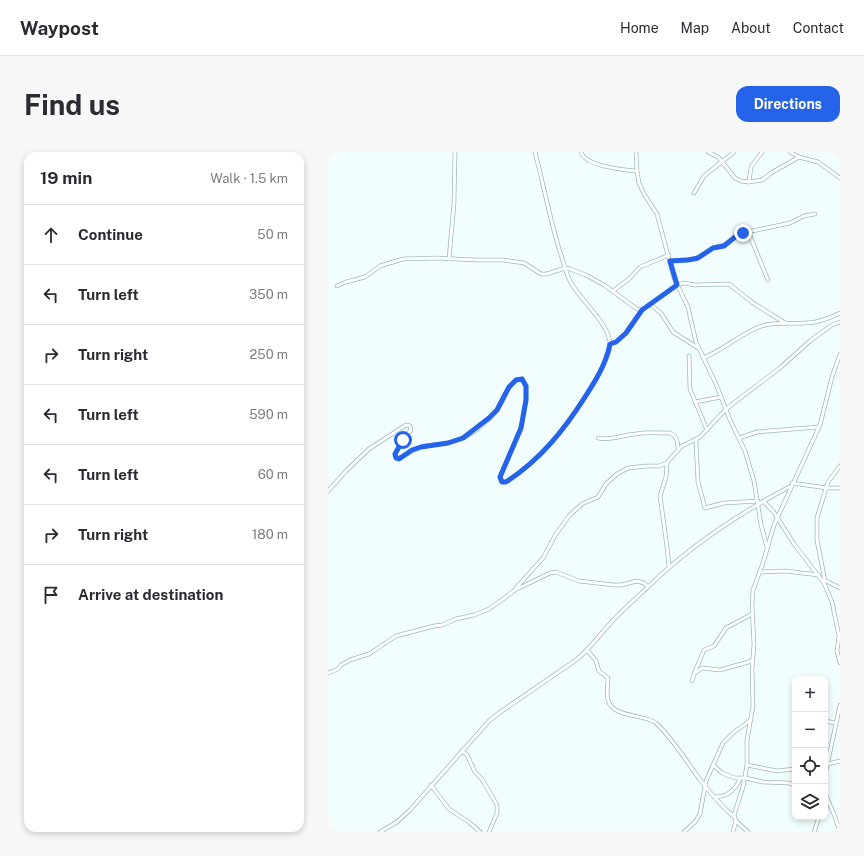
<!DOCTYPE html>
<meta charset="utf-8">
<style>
:root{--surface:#fff;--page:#f7f7f7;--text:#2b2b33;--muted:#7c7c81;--line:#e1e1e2;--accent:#2563eb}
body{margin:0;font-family:"Public Sans",sans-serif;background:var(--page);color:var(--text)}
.controls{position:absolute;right:12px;bottom:12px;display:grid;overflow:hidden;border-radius:8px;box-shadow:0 2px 6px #0003}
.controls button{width:36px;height:36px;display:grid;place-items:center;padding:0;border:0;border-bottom:1px solid var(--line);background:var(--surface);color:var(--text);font:20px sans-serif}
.stop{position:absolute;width:12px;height:12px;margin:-9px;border:3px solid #2563eb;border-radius:50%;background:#fff}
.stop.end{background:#2563eb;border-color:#fff;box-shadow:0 1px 4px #0008}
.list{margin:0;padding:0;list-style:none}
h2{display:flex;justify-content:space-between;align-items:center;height:52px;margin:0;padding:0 16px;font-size:17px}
h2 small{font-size:13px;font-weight:400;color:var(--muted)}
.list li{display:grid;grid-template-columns:26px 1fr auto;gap:12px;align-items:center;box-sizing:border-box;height:60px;padding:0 16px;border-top:1px solid var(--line)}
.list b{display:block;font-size:15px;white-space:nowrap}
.list em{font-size:13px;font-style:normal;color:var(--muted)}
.icon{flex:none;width:22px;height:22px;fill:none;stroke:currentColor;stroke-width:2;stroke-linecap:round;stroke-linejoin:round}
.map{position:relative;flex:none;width:512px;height:680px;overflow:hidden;border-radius:12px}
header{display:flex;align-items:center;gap:24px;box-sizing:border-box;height:56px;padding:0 20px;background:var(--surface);border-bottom:1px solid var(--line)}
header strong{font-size:19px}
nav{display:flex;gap:22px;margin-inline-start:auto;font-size:14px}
.intro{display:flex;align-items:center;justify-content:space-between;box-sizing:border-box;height:96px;padding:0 24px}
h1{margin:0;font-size:28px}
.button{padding:10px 18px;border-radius:12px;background:var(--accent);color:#fff;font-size:14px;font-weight:700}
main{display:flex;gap:24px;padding:0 24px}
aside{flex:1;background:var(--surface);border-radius:12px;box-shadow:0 2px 6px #0003}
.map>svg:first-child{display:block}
</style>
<header>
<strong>Waypost</strong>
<nav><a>Home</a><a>Map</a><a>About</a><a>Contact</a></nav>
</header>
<div class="intro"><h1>Find us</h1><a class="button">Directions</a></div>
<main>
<aside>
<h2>19 min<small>Walk · 1.5 km</small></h2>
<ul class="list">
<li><svg class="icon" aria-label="ahead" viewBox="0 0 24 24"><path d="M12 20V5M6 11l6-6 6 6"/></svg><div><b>Continue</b></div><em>50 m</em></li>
<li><svg class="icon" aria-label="left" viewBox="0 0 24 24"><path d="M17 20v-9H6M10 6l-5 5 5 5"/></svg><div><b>Turn left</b></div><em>350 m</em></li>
<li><svg class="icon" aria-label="right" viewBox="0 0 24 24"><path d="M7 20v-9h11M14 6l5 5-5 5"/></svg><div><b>Turn right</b></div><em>250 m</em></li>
<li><svg class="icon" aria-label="left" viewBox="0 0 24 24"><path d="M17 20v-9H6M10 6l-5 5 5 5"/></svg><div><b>Turn left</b></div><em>590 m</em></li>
<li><svg class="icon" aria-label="left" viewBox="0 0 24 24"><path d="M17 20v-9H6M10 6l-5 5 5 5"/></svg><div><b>Turn left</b></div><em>60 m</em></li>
<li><svg class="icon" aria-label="right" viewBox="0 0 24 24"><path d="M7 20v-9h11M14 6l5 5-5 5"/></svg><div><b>Turn right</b></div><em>180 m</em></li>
<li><svg class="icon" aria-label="arrive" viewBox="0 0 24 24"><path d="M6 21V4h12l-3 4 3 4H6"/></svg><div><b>Arrive at destination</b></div></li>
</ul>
</aside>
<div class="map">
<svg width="512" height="680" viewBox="0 0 512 680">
<rect width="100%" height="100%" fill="#f2fefe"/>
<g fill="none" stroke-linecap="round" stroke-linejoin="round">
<defs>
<g id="street">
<path d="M253 0C257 14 295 18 309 19"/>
<path d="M308 0 309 19 311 31 316 42 329 62 346 126 360 155 368 190 388 232 402 268 417 299 426 329 433 373 439 395"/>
<path d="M380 0 390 5 407 26 413 29 420 30 434 28 443 21 471 5"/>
<path d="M462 0 471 5 490 10 512 26"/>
<path d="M421 30 423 15 434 0"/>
<path d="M366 41 376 24 406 0"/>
<path d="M420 79 440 128"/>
<path d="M121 107 126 51 127 0"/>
<path d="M342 109 367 107 385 96 396 93 407 85 415 81 462 71 476 64 487 62"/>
<path d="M9 134 18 130 37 125 52 114 75 107 107 106 149 108H174L196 111 213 122H219L237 116 242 117 258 123 276 133 309 157 314 158"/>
<path d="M285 139 301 127 312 115 341 103"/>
<path d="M323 153 333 161 345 180 370 196"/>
<path d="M282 192 288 190 298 181 314 158 349 133 356 131 367 133 401 132 425 151 457 171"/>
<path d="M361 204 362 237 379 278"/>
<path d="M375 206C396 198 417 178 437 173 450 170 464 172 477 171 488 171 502 166 512 161"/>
<path d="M367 250 393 245"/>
<path d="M270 286C283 289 295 283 307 282 319 280 331 281 342 281 349 284 350 290 350 297"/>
<path d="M411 286 429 280 491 275"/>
<path d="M368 289 370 330 377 356 396 351 430 349"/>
<path d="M464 331 499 336H512"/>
<path d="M0 339 18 319 41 297 78 273 82 274 83 278 72 292 67 302 68 306C73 307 86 297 93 295 104 292 116 293 127 289 142 285 159 271 169 258 175 250 177 239 184 232L188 228 194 227 198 234V248L193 276 172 325 173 329 174 330H178C195 319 211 305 224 290 239 274 282 212 282 192 282 172 251 147 242 129 238 121 236 111 233 103 222 69 216 34 207 0"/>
<path d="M435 349 445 359 466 392 496 431 504 450 511 484 509 499 512 511"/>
<path d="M341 415 339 395 332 344 338 325 339 311 342 307 354 294 372 285 398 257 453 215 482 189 504 173 512 170"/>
<path d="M432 420 457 419 491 423"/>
<path d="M496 428 512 436"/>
<path d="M497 429 489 388V366L500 330 512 314"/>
<path d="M188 436 215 406 228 382 241 364 254 352 270 345 278 332 289 322 300 316 319 314H331L339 311"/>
<path d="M260 499 268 509 271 519 280 526C280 533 278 541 280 548 284 566 317 562 328 571 346 588 358 609 373 629 383 642 394 654 406 665"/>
<path d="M0 521 10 517 13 513 22 508 41 502 68 484 106 474 114 473 128 467 146 463 161 457 175 447 187 438 222 421 228 420 251 429 286 433H293L309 429 316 431 320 435"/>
<path d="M366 522 376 498 386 494 398 476 424 462"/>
<path d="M364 529 366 522 374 516 392 518 424 509"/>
<path d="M497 569 508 571"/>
<path d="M134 599 139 603 147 620 154 627 169 653V661L161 680"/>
<path d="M500 612 512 609"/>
<path d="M385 613 394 621 407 626H417L435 630 461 631 467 633"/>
<path d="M419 613 449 619 467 617"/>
<path d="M497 623 512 553"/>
<path d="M103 633 121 657 142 671 152 680"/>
<path d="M497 641 507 665 512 680"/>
<path d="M386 645C399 645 407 639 412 627"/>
<path d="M52 680 69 670 82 658 161 569 171 561 248 508C261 498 269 486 279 475 292 460 307 447 321 434 363 393 412 361 463 334"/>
<path d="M356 680 367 670 372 662 378 629 395 591 406 580 423 568"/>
<path d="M405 680 408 669"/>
<path d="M420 680 408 669 406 663 415 635 419 613V588L425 554 424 518 426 492 424 455 425 438 435 411 446 373 492 273 504 225 512 202"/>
<path d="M486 680 491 665"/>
</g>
</defs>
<use href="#street" stroke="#9cbabb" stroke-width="4.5"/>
<use href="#street" stroke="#fff" stroke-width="3"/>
</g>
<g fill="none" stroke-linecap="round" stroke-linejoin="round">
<path stroke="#2563eb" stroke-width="5" d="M75 288 67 302 68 306 71 307 84 298 93 295 120 291 135 286 161 266 169 258 181 235 188 228 194 227 198 234V248L193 276 172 325 174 330H178C212 308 236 278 257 245 268 228 278 212 282 192L288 190 298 181 314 158 349 133 342 109 360 108 370 106 385 96 396 94 407 85 415 81"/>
</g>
</svg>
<div class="controls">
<button>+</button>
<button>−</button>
<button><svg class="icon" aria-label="locate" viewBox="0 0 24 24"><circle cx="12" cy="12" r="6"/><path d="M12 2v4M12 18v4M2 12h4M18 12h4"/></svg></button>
<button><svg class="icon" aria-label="layers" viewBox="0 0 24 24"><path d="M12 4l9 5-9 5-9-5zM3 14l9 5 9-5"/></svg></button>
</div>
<div class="stop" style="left:75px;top:288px"></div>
<div class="stop end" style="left:415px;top:81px"></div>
</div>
</main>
